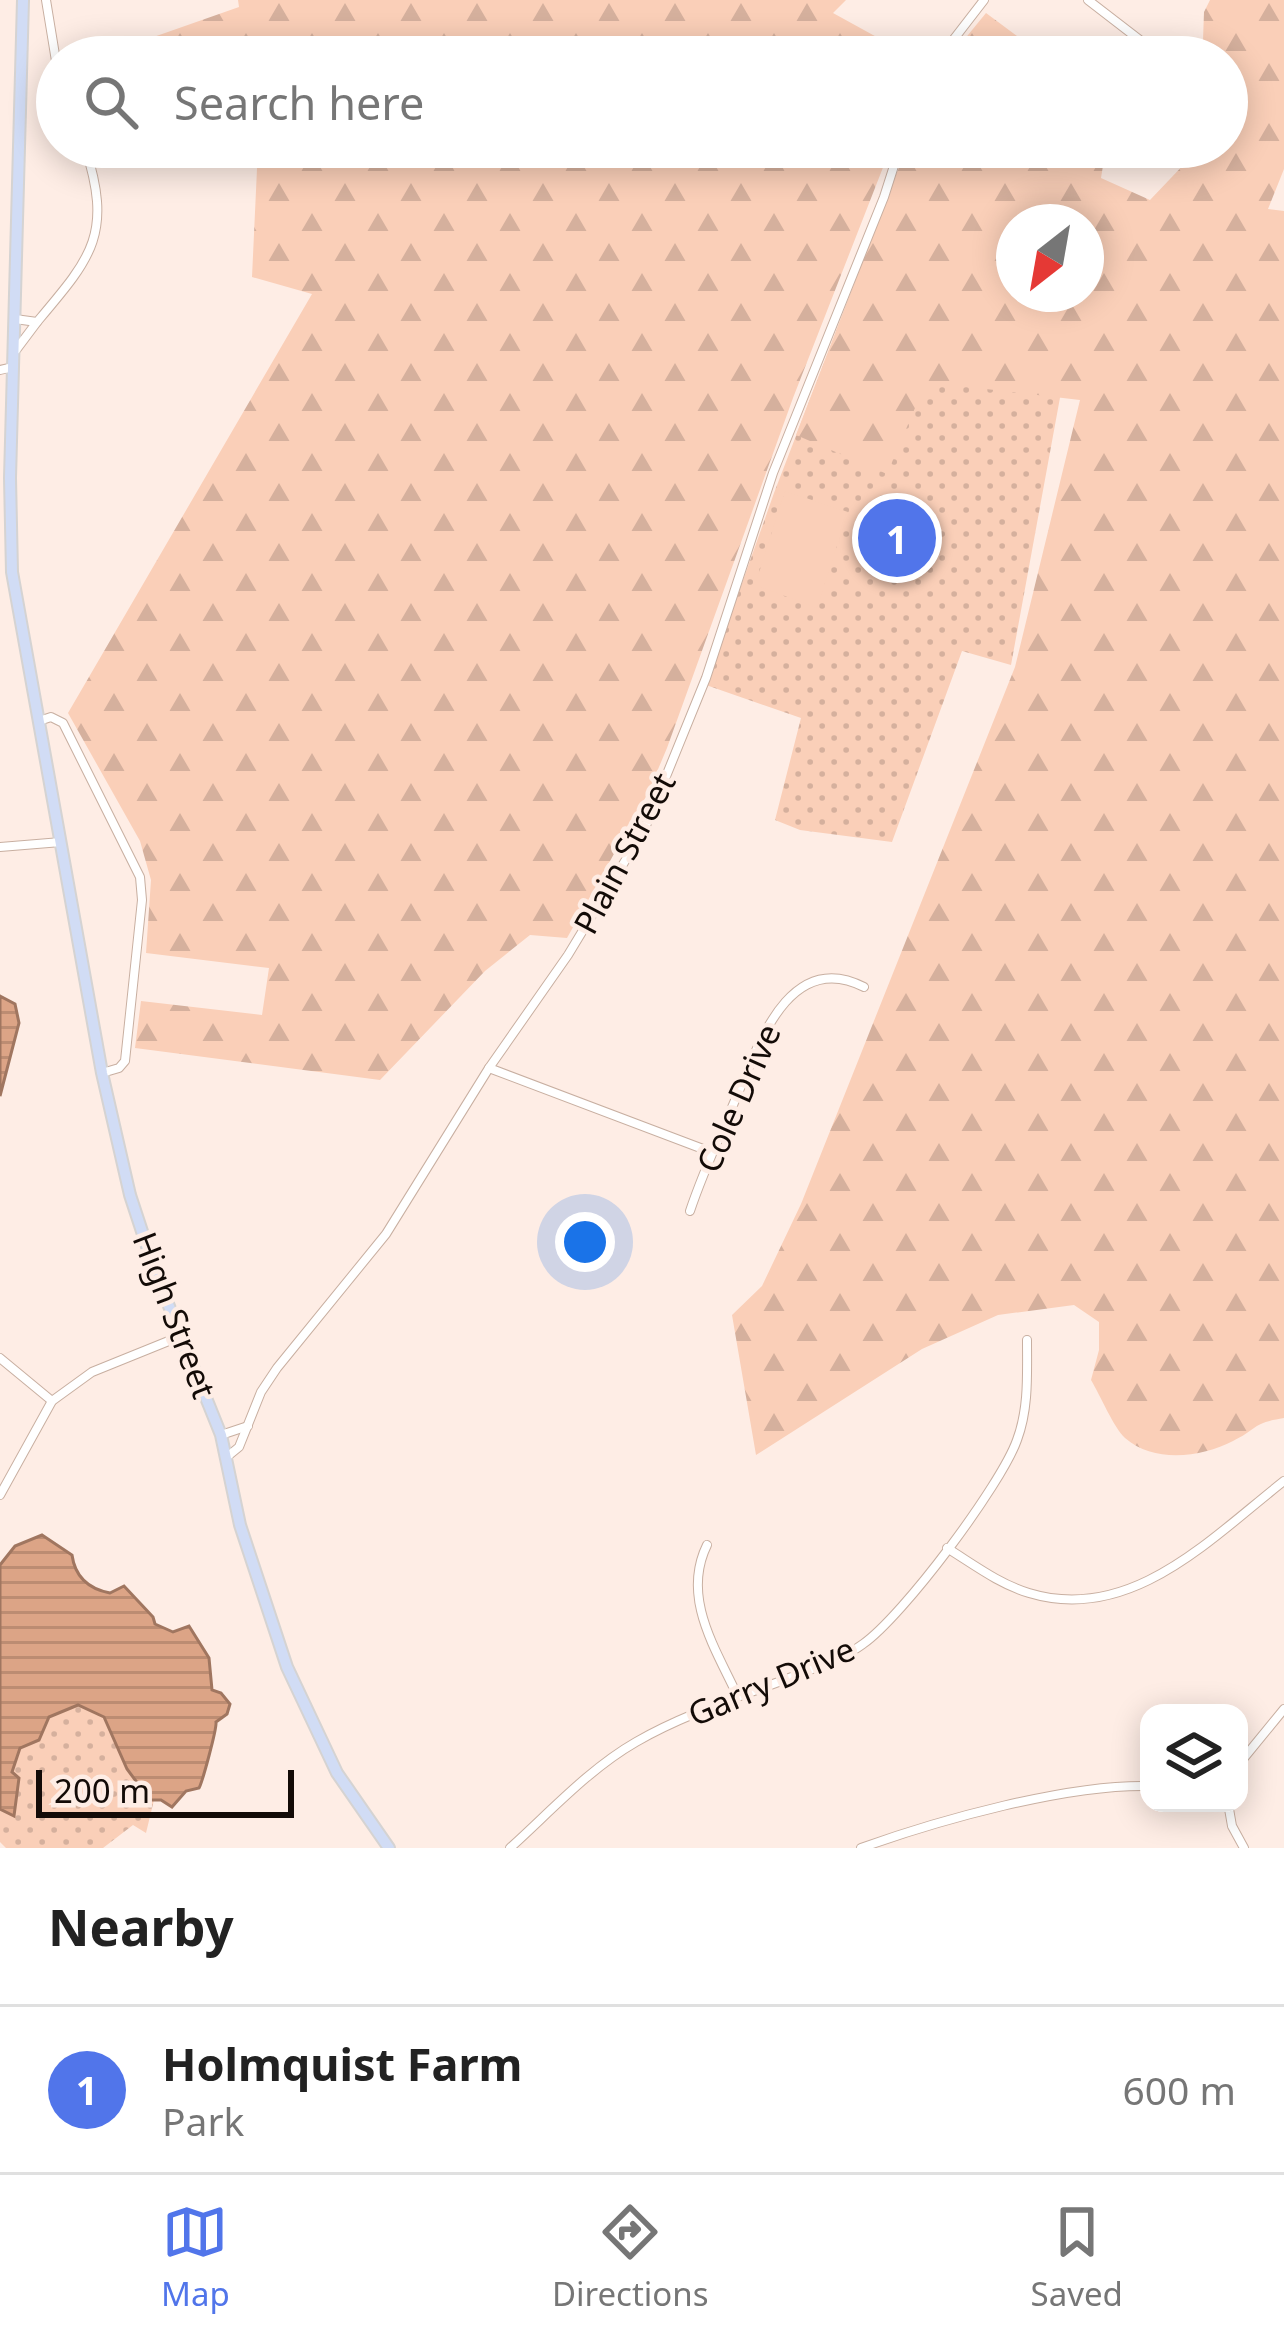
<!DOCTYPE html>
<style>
:root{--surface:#fff;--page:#f2f2f2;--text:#222;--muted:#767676;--line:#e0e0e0;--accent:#5175ea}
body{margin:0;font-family:"Noto Sans",sans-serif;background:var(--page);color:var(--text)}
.controls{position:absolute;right:36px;bottom:36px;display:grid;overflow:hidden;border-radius:24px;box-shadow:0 6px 30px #0003}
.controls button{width:108px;height:108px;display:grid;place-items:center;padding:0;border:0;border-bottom:3px solid var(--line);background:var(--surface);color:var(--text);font:60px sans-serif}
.compass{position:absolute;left:996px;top:204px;width:108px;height:108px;border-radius:50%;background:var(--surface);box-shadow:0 6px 30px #0003;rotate:211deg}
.scale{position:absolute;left:36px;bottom:30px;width:258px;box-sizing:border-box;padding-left:12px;border:6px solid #130b07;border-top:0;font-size:33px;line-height:42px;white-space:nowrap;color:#130b07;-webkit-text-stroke:9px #feede5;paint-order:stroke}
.you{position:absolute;left:585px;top:1242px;width:42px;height:42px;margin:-30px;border:9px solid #fff;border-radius:50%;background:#1a73e8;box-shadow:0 0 0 18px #1a73e833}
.badge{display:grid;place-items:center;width:78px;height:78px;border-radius:50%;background:var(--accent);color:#fff;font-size:39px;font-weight:700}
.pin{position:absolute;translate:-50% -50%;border:6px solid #fff;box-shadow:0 3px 12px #0006}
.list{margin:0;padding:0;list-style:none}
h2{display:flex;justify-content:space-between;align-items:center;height:156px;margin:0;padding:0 48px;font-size:51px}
h2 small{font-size:39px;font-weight:400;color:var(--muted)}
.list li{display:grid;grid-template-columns:78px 1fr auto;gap:36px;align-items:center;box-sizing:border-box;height:168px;padding:0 48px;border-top:3px solid var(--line)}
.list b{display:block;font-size:45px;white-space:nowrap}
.list p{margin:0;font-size:39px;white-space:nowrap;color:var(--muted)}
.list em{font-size:39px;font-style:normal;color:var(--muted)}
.icon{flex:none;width:66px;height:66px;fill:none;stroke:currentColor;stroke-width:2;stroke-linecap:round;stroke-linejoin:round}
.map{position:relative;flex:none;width:1284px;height:1848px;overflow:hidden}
.search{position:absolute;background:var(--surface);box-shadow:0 6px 30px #0003;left:36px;right:36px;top:36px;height:132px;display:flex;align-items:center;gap:30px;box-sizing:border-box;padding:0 42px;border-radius:66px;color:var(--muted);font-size:45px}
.sheet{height:324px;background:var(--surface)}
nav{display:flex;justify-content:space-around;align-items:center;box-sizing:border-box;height:168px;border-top:3px solid var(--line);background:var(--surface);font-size:33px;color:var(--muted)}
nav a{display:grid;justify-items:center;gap:6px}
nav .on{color:var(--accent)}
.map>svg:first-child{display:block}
</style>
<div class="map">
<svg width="1284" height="1848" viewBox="0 0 1284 1848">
<defs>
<pattern id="grass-dots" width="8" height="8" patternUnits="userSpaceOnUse" patternTransform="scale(3)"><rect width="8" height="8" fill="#facfb8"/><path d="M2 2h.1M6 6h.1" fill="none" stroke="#d5b09d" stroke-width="1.8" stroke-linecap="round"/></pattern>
<pattern id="forest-firs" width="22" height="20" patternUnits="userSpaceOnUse" patternTransform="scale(3)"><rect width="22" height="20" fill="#facfb8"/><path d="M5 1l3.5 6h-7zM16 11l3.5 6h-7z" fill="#d5b09d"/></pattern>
<pattern id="water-rules" width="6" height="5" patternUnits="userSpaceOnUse" patternTransform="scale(3)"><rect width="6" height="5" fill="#dca486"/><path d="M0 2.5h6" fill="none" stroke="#bc8c72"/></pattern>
</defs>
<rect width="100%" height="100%" fill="#feede5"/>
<g fill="url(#grass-dots)">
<path d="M907 147H1106L1086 256V222H1014V294H1079L1011 665 962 651 892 842 800 830 775 820 801 718 706 685 774 493Z"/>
<path d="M78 1705 104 1717 127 1769 149 1799 154 1800 146 1833 133 1825 103 1848H6L0 1842V1809L13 1815 12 1772 20 1748 41 1731 49 1717Z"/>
</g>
<g fill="url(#forest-firs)" fill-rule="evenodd">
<path d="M238 0H846L833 13 913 57H107L108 53 239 7Z"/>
<path d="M1210 0H1284V169L1268 209 1284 211V1418C1252 1423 1258 1429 1233 1441 1202 1457 1155 1464 1125 1438 1114 1428 1100 1395 1091 1380L1099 1350V1322L1074 1305 998 1315 922 1349 756 1455 732 1315 762 1286 801 1204 1015 667 1080 400 926 382 887 474 796 435 907 147H1106L1101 178 1150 200 1189 159 1188 147H1227V57H1174L1172 43 1203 40 1204 12ZM1014 222H1086V294H1014Z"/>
<path d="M986 13 1045 57H950Z"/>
<path d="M258 147H891L793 398 667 748 648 793 567 938 530 935 485 971 380 1080 135 1048 141 1001 262 1015 269 968 146 953 151 880 140 841 68 713 312 294 252 277Z"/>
</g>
<path fill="#facfb8" d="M785 491 848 512 817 608 755 585Z"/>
<g fill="url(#water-rules)" stroke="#a07660" stroke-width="3">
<path d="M0 996 15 1004 19 1023 0 1096Z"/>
<path d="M42 1535 72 1555C75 1577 89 1589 110 1593L124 1586 153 1617 155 1624 173 1632 189 1626 209 1658 212 1690 221 1693 230 1704 227 1714 216 1722C217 1729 202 1783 199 1788L186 1791 172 1807 161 1800H150L127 1769 104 1717 78 1705 49 1717 39 1740 20 1748 12 1772 19 1778 14 1816 0 1809V1565L15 1546Z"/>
</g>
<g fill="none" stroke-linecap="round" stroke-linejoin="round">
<defs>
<g id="street">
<path d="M46 0 57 67"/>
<path d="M1088 0 1145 44"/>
<path d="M940 57 984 0"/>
<path d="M15 319 37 322C92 257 113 234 85 147"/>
<path d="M16 350 37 322"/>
<path d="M0 370 13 367"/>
<path d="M39 721 51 717 63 723 140 877 142 900 125 1061 119 1068 102 1073"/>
<path d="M0 847 61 842"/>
<path d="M489 1068 711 1152"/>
<path d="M690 1211C703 1172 720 1136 736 1098 757 1049 788 948 864 987"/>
<path d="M0 1358 52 1401"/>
<path d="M221 1435 248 1426"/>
<path d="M228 1456 239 1447 261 1392 277 1368 386 1234 489 1068 568 955 645 828 706 678 773 473 884 197 900 147"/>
<path d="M0 1495 52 1401 92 1372 181 1336"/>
<path d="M707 1545C681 1598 716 1649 738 1697"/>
<path d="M947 1548C973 1564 999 1584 1029 1593 1131 1624 1211 1538 1284 1481"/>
<path d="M1239 1764 1284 1709"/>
<path d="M1228 1803 1232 1826 1244 1848"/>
<path d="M510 1848C550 1812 589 1769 636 1742 686 1713 743 1696 797 1675 819 1666 844 1658 863 1644 903 1616 1001 1485 1017 1440 1029 1408 1027 1374 1027 1340"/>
<path d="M861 1848C939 1820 1067 1784 1149 1786"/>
</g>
<path id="primary" d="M23 0 10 478 12 572 102 1073 130 1195 156 1274 221 1435 240 1525 287 1667 337 1773 389 1848"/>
</defs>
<use href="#street" stroke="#c8afa1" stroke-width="10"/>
<use href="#primary" stroke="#d5d3d2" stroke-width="14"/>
<use href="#street" stroke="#fff" stroke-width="8"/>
<use href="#primary" stroke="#d1dcf5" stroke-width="10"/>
</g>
<g text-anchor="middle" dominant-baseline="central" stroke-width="9" stroke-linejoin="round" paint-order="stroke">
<g font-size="33" fill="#130b07" stroke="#feede5">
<text transform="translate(624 853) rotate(-62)">Plain Street</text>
<text transform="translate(738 1098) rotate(-66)">Cole Drive</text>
<text transform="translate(175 1315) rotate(69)">High Street</text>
<text transform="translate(771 1681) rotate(-23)">Garry Drive</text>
</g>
</g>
</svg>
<div class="controls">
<button><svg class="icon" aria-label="layers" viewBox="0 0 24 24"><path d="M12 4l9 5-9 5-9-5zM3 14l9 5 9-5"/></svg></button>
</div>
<svg class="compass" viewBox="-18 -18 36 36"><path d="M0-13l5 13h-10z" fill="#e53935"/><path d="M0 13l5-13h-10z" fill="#767676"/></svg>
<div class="scale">200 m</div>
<div class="you"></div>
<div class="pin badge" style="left:897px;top:538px">1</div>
<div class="search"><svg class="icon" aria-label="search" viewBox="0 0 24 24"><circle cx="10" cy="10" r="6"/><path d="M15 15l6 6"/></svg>Search here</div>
</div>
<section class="sheet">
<h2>Nearby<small></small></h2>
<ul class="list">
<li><span class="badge">1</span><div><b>Holmquist Farm</b><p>Park</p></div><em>600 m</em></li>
</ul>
</section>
<nav>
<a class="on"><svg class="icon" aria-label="map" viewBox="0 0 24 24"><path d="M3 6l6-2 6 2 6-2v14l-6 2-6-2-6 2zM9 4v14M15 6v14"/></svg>Map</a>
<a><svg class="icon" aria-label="directions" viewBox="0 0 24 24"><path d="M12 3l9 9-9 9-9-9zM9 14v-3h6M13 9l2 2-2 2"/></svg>Directions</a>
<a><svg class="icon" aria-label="saved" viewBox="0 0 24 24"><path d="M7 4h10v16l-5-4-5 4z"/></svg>Saved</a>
</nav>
